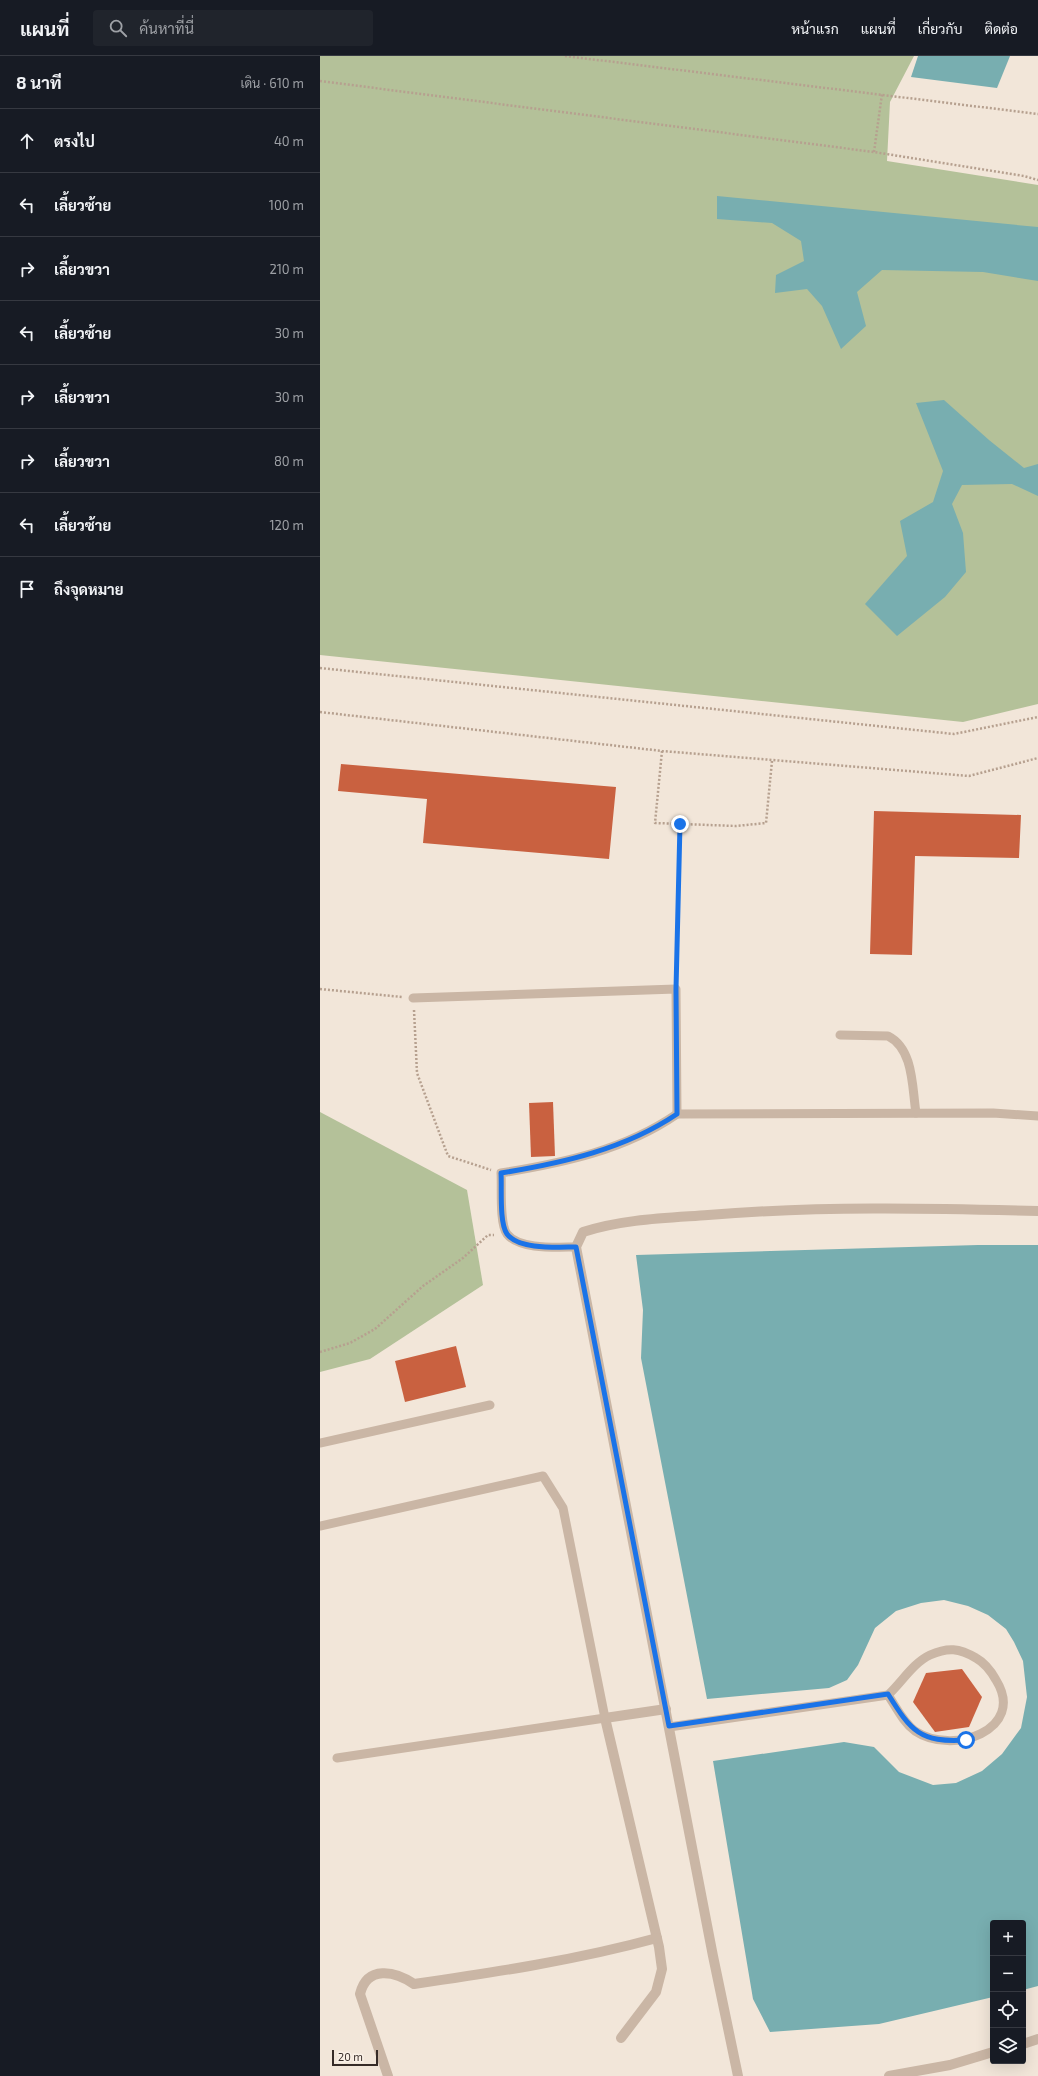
<!DOCTYPE html>
<html lang="th">
<meta charset="utf-8">
<style>
:root{--surface:#171b24;--page:#20242c;--text:#f1f3f6;--muted:#9ea1a6;--line:#363941}
body{margin:0;font-family:"Exo 2",Sarabun,sans-serif;background:var(--page);color:var(--text)}
.controls{position:absolute;right:12px;bottom:12px;display:grid;overflow:hidden;border-radius:4px;box-shadow:0 4px 16px #0002}
.controls button{width:36px;height:36px;display:grid;place-items:center;padding:0;border:0;border-bottom:1px solid var(--line);background:var(--surface);color:var(--text);font:20px sans-serif}
.scale{position:absolute;left:12px;bottom:10px;width:46px;box-sizing:border-box;padding-left:4px;border:2px solid #362b27;border-top:0;font-size:11px;line-height:14px;white-space:nowrap;color:#362b27;-webkit-text-stroke:3px #faf0e6;paint-order:stroke}
.stop{position:absolute;width:12px;height:12px;margin:-9px;border:3px solid #1a73e8;border-radius:50%;background:#fff}
.stop.end{background:#1a73e8;border-color:#fff;box-shadow:0 1px 4px #0008}
.list{margin:0;padding:0;list-style:none}
h2{display:flex;justify-content:space-between;align-items:center;height:52px;margin:0;padding:0 16px;font-size:17px}
h2 small{font-size:13px;font-weight:400;color:var(--muted)}
.list li{display:grid;grid-template-columns:26px 1fr auto;gap:12px;align-items:center;box-sizing:border-box;height:64px;padding:0 16px;border-top:1px solid var(--line)}
.list b{display:block;font-size:15px;white-space:nowrap}
.list em{font-size:13px;font-style:normal;color:var(--muted)}
.icon{flex:none;width:22px;height:22px;fill:none;stroke:currentColor;stroke-width:2;stroke-linecap:round;stroke-linejoin:round}
.map{position:relative;flex:none;width:718px;height:2020px;overflow:hidden}
header{display:flex;align-items:center;gap:24px;box-sizing:border-box;height:56px;padding:0 20px;background:var(--surface);border-bottom:1px solid var(--line)}
header strong{font-size:19px}
nav{display:flex;gap:22px;margin-inline-start:auto;font-size:14px}
.search{width:280px;height:36px;background:var(--page);display:flex;align-items:center;gap:10px;box-sizing:border-box;padding:0 14px;border-radius:4px;color:var(--muted);font-size:15px}
main{display:flex}
aside{flex:1;background:var(--surface)}
.map>svg:first-child{display:block}
</style>
<header>
<strong>แผนที่</strong>
<div class="search"><svg class="icon" aria-label="search" viewBox="0 0 24 24"><circle cx="10" cy="10" r="6"/><path d="M15 15l6 6"/></svg>ค้นหาที่นี่</div>
<nav><a>หน้าแรก</a><a>แผนที่</a><a>เกี่ยวกับ</a><a>ติดต่อ</a></nav>
</header>
<main>
<aside>
<h2>8 นาที<small>เดิน · 610 m</small></h2>
<ul class="list">
<li><svg class="icon" aria-label="ahead" viewBox="0 0 24 24"><path d="M12 20V5M6 11l6-6 6 6"/></svg><div><b>ตรงไป</b></div><em>40 m</em></li>
<li><svg class="icon" aria-label="left" viewBox="0 0 24 24"><path d="M17 20v-9H6M10 6l-5 5 5 5"/></svg><div><b>เลี้ยวซ้าย</b></div><em>100 m</em></li>
<li><svg class="icon" aria-label="right" viewBox="0 0 24 24"><path d="M7 20v-9h11M14 6l5 5-5 5"/></svg><div><b>เลี้ยวขวา</b></div><em>210 m</em></li>
<li><svg class="icon" aria-label="left" viewBox="0 0 24 24"><path d="M17 20v-9H6M10 6l-5 5 5 5"/></svg><div><b>เลี้ยวซ้าย</b></div><em>30 m</em></li>
<li><svg class="icon" aria-label="right" viewBox="0 0 24 24"><path d="M7 20v-9h11M14 6l5 5-5 5"/></svg><div><b>เลี้ยวขวา</b></div><em>30 m</em></li>
<li><svg class="icon" aria-label="right" viewBox="0 0 24 24"><path d="M7 20v-9h11M14 6l5 5-5 5"/></svg><div><b>เลี้ยวขวา</b></div><em>80 m</em></li>
<li><svg class="icon" aria-label="left" viewBox="0 0 24 24"><path d="M17 20v-9H6M10 6l-5 5 5 5"/></svg><div><b>เลี้ยวซ้าย</b></div><em>120 m</em></li>
<li><svg class="icon" aria-label="arrive" viewBox="0 0 24 24"><path d="M6 21V4h12l-3 4 3 4H6"/></svg><div><b>ถึงจุดหมาย</b></div></li>
</ul>
</aside>
<div class="map">
<svg width="718" height="2020" viewBox="0 0 718 2020">
<rect width="100%" height="100%" fill="#f2e6d9"/>
<g fill="#b4c199">
<path d="M0 0H594L570 46 567 105 718 129V648L643 666 0 599Z"/>
<path d="M0 1056 147 1134 163 1229 50 1303 0 1316Z"/>
</g>
<g fill="#78aeb0">
<path d="M598 0H690L677 32 591 21Z"/>
<path d="M397 140 718 171V225L663 216 562 214 537 236 546 270 521 293 502 250 487 233 455 237 456 219 484 205 481 185 452 167 397 163Z"/>
<path d="M624 344 669 384 704 412 718 408V440L692 428 642 429 632 448 643 477 646 516 625 541 577 580 545 548 587 500 580 465 613 446 623 415 596 347Z"/>
<path d="M658 1189H718V1930L703 1934V1867H673V1941L559 1968 450 1976 433 1943 393 1705 524 1686 554 1691 579 1716 613 1729 636 1727 662 1715 682 1698 701 1672 707 1641 703 1605 694 1586 686 1573 668 1559 648 1550 624 1544 601 1547 576 1555 555 1572 538 1609 527 1624 509 1632 387 1643 321 1302 323 1254 316 1199Z"/>
</g>
<g fill="#c96140">
<path d="M21 708 296 731 289 803 103 787 107 743 18 735Z"/>
<path d="M554 755 701 759 699 802 595 800 592 899 550 898Z"/>
<path d="M233 1046 235 1100 211 1101 209 1047Z"/>
<path d="M136 1290 146 1331 85 1346 75 1305Z"/>
<path d="M642 1613 662 1641 649 1671 615 1676 593 1646 606 1617Z"/>
</g>
<g fill="none" stroke-linecap="round" stroke-linejoin="round">
<g stroke="#b6a08f" stroke-width="2.5" stroke-dasharray="2 2" stroke-linecap="butt">
<path d="M245 0 718 58"/>
<path d="M0 25 554 96 704 120 718 124"/>
<path d="M554 96 562 38"/>
<path d="M0 612 634 678 718 661"/>
<path d="M0 656 342 695 649 720 718 702"/>
<path d="M342 695 335 767 416 770 446 767 452 705"/>
<path d="M356 922 360 768"/>
<path d="M0 933 82 941"/>
<path d="M94 954 97 1017 128 1100 171 1114"/>
<path d="M0 1296 30 1287 55 1273 103 1230 143 1202 168 1179H174"/>
</g>
<g stroke="#cab6a5" stroke-width="9">
<path d="M93 942 356 933 357 1058"/>
<path d="M520 979 568 980C594 993 592 1032 596 1057"/>
<path d="M256 1191C238 1191 199 1194 187 1178 179 1167 182 1131 181 1117 243 1107 305 1094 357 1058L673 1057 718 1060"/>
<path d="M0 1387 170 1349"/>
<path d="M0 1470 223 1420 243 1452 285 1662 17 1702"/>
<path d="M349 1671 568 1639C582 1626 593 1607 610 1599 628 1591 639 1592 656 1602 665 1607 671 1615 676 1624 707 1674 632 1700 595 1675 583 1666 576 1651 568 1639"/>
</g>
<g stroke="#cab6a5" stroke-width="10">
<path d="M301 1982 336 1936 342 1913 339 1891 285 1662 346 1653"/>
<path d="M703 1988 718 1983"/>
<path d="M68 2020 40 1938C47 1909 75 1915 94 1928 176 1916 257 1904 337 1882"/>
<path d="M418 2020 393 1900 256 1191 263 1176C303 1163 347 1162 388 1159 498 1150 608 1152 718 1155"/>
<path d="M569 2020 630 2009 673 1996"/>
</g>
</g>
<g fill="none" stroke-linecap="round" stroke-linejoin="round">
<path stroke="#1a73e8" stroke-width="5" d="M360 768 356 933 357 1058C305 1093 243 1107 181 1117 182 1131 179 1167 187 1178 199 1194 238 1191 256 1191L349 1670 568 1638C591 1675 600 1687 646 1684"/>
</g>
</svg>
<div class="controls">
<button>+</button>
<button>−</button>
<button><svg class="icon" aria-label="locate" viewBox="0 0 24 24"><circle cx="12" cy="12" r="6"/><path d="M12 2v4M12 18v4M2 12h4M18 12h4"/></svg></button>
<button><svg class="icon" aria-label="layers" viewBox="0 0 24 24"><path d="M12 4l9 5-9 5-9-5zM3 14l9 5 9-5"/></svg></button>
</div>
<div class="scale">20 m</div>
<div class="stop" style="left:646px;top:1684px"></div>
<div class="stop end" style="left:360px;top:768px"></div>
</div>
</main>
